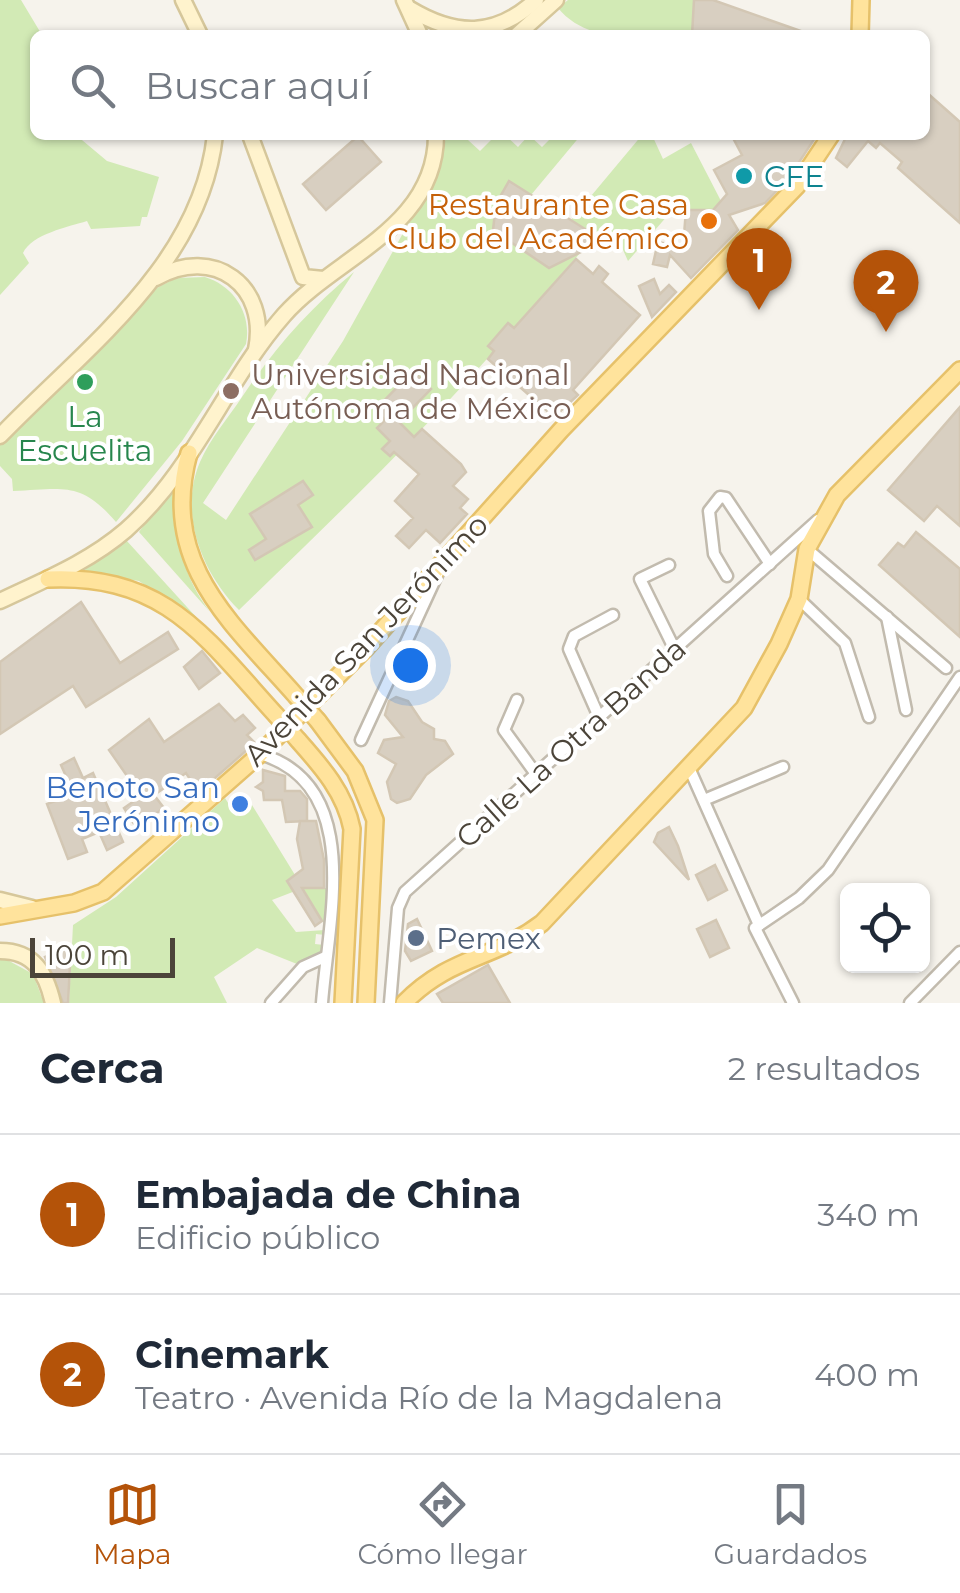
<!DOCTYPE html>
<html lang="es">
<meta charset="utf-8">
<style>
:root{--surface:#fff;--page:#f6f6f7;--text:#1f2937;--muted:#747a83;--line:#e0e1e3;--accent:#b45309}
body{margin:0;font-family:Montserrat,sans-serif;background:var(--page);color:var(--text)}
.controls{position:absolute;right:30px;bottom:30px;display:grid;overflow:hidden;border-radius:15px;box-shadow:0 2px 8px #0004}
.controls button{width:90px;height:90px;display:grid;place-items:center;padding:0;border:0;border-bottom:2px solid var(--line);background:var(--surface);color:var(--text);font:50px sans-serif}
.scale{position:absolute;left:30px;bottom:25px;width:145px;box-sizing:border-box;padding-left:10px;border:5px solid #4b4439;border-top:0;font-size:28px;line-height:35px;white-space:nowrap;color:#4b4439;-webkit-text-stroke:8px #fff;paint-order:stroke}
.you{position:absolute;left:410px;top:665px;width:35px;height:35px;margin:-25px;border:8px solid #fff;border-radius:50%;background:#1a73e8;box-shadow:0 0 0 15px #1a73e833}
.badge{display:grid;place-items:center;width:65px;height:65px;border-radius:50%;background:var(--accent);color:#fff;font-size:32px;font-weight:700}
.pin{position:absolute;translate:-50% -82px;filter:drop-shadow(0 2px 5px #0008)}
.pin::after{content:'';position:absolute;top:52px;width:35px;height:30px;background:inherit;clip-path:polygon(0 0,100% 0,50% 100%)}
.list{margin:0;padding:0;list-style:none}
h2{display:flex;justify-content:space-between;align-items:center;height:130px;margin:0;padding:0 40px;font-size:42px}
h2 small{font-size:32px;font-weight:400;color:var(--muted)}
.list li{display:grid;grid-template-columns:65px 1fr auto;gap:30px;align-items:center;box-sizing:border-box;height:160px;padding:0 40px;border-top:2px solid var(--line)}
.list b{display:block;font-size:38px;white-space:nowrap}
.list p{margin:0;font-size:32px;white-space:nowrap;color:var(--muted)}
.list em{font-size:32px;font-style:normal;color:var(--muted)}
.icon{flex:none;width:55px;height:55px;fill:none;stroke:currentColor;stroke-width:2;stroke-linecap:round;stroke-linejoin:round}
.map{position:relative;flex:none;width:960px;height:1003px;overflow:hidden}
.search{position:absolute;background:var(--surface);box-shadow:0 2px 8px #0004;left:30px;right:30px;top:30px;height:110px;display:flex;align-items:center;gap:25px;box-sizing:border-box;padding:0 35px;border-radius:15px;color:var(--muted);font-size:38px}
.sheet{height:450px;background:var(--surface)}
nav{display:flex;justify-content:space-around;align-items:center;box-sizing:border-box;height:140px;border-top:2px solid var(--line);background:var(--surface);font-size:28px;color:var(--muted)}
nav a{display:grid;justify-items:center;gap:5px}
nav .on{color:var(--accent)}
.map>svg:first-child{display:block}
</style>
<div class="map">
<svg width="960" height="1003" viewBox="0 0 960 1003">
<rect width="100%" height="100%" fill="#f6f3ec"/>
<g fill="#d2eab5" fill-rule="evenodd">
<path d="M0 0H21L42 35H35V135H76L107 161 159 177 147 217H142L140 226 91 229 87 221C68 227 32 234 23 253L29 263 0 295Z"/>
<path d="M568 0H694L692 35C647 35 590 47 558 8Z"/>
<path d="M447 135H472L468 140 480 151 496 135H505L518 147 529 135 542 147 554 135H581L531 195 509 181 496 204 493 230 549 268 581 252 514 328 508 323 488 346 494 351C417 438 326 526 239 610 202 573 178 513 200 462 210 439 228 418 242 397 274 349 309 309 354 272L203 503 226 520 343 341 432 181ZM413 372 431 389 393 427 375 410Z"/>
<path d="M642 135H652L663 159 691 143 721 201 713 210H691L682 199 628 261 615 232 601 241 571 220Z"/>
<path d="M205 277C234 286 252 314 246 344L182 441 116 522C81 481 64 489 13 491L12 479 0 466V444L157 288 176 278Z"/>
<path d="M175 483C174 532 180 572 210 612L139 532Z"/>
<path d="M126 540 207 629 139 581 87 572 84 568Z"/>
<path d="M225 798 236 816 252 805 303 888H328L325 925 303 888 272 900 296 932 325 930V935L316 934 315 944 324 945 323 954 302 966 257 948 214 977 227 1003H69L73 925 116 897Z"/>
<path d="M0 956 33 974 44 1003H0Z"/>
</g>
<g fill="#d8cfc1" stroke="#d3c7b4" stroke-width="2.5">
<path d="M694 0H713L812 35H692Z"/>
<path d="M925 91 960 122V223L898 168 902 162 880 143 876 148 868 141 847 167 836 158 847 135H925Z"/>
<path d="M738 135H817L788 179 765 203 729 215 738 230 691 278 670 255 667 267 653 264 658 242 683 247 686 210H713L727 194 714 170 742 155 733 138Z"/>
<path d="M358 136 381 162 326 210 303 184Z"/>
<path d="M509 181 593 234 581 252 549 268 493 230 496 204Z"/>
<path d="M576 259 593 274 599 266 608 274 602 282 640 315 573 390 578 395 554 417 488 359 494 351 488 346 508 323 514 328Z"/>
<path d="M654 279 660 294 669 285 676 292 652 317 639 286Z"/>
<path d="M413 371 431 389 399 422 414 437 422 429 461 464 466 472 453 486 468 499 460 508 467 514 440 543 426 530 409 548 396 536 413 518 395 501 419 474 394 452 390 456 382 449 390 441 377 428 385 420 375 410Z"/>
<path d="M960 407V526L937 506 924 521 888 490Z"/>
<path d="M303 481 313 495 298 505 312 527 255 560 249 550 266 539 250 514Z"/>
<path d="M916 532 960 569V637L879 565 898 543 904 547Z"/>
<path d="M81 602 120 663 168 632 178 649 86 707 73 686 0 734V662Z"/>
<path d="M202 651 220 673 199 689 184 667Z"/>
<path d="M396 697 408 701 422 722 434 729V739L445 741 453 754 426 775 410 799 397 803 391 799 387 782 396 764 378 753 384 740 403 737 385 715 389 701Z"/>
<path d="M219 704 235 721 243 715 255 728 247 735 255 743 207 785 204 780 195 787 186 773 154 795 164 808 136 827 124 808 141 796 109 750 149 719 164 742Z"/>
<path d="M74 758 83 778 93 773 123 842 107 850 99 832 82 839 87 852 68 859 47 804 74 794 61 765Z"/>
<path d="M263 770 285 776V791H300L307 799V821L286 822 282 800H264L263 791 256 787 263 782Z"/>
<path d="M300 821H316L324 860V888H302L322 921 315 926 287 881 303 869 297 839Z"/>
<path d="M669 827 678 846 689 880 654 842 658 833Z"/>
<path d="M715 865 727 890 708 900 696 875Z"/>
<path d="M417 919 432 951 411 961 405 951 408 924Z"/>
<path d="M716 920 729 948 710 957 697 929Z"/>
<path d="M71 946 68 1003H63L45 957Z"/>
<path d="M488 965 510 1003H443L437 994Z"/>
</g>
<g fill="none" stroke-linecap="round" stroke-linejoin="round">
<defs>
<g id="street">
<path d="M807 549 946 668"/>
<path d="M669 565 640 579 675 650"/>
<path d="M727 576 714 554 709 511 720 497 726 498 770 564"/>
<path d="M799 599 845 643 869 717"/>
<path d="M887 617 906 710"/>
<path d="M517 700 504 730 536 774"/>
<path d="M599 717 569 649 574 636 613 615"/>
<path d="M361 740 438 573"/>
<path d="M260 754C365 785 328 921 322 1003"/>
<path d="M690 770 759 925"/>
<path d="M704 800 783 767"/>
<path d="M271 1003 303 967 325 957"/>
<path d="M390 1003 398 908 405 892 818 520"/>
<path d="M793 1003 755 928 799 898 828 870 960 677"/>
<path d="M910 1003 960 952"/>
</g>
<g id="secondary">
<path d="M183 0 200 35"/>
<path d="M404 0 420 35"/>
<path d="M410 9C455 36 495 38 536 0"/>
<path d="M517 35 556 0"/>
<path d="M250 135 303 277 323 279"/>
<path d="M156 278C214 245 269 286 256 350"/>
<path d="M0 436C85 348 201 265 215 135"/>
<path d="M0 601C44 580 89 562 126 530 194 470 225 382 284 315 335 257 436 228 436 135"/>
<path d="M0 900 32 908"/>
<path d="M0 951C34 951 46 973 53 1003"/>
</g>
<g id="primary">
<path d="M860 35 861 0"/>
<path d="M189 453C159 563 230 621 296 696"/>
<path d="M48 579C165 574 204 636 276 715"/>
<path d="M318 721 355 771 375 820 366 1003"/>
<path d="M298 740C322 767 345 793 352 829L343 1003"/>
<path d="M0 916 74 903 103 892 260 754 365 649 561 430 797 186 831 135"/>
<path d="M404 1003C451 955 494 960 542 923L744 708 779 644 799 599 807 549 837 495 960 370"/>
</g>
</defs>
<use href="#street" stroke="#c2bbae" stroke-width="15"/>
<use href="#secondary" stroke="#d6c79b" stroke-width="19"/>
<use href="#primary" stroke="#e6c16a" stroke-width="20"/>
<use href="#street" stroke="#fff" stroke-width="10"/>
<use href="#secondary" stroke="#fff3cd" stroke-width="14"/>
<use href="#primary" stroke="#ffe39c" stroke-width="15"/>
<defs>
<g id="primary-bridge">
<path d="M296 696 318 721"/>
<path d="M276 715 298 740"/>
</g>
</defs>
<use href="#primary-bridge" stroke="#e6c16a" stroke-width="20" stroke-linecap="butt"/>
<use href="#primary-bridge" stroke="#ffe39c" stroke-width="15"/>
</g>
<circle fill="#0f9aa8" stroke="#fff" stroke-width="4" cx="744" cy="176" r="10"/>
<circle fill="#e8710a" stroke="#fff" stroke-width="4" cx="709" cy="221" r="10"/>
<circle fill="#2e9e5b" stroke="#fff" stroke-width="4" cx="85" cy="382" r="10"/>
<circle fill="#8d6e63" stroke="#fff" stroke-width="4" cx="231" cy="391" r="10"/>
<circle fill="#3f7fe0" stroke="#fff" stroke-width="4" cx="240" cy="804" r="10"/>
<circle fill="#5c6f8a" stroke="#fff" stroke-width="4" cx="416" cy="938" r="10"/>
<g text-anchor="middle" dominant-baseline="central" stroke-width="8" stroke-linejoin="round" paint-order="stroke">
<g font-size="30" fill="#0d838f" stroke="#fff" text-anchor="start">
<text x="764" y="176">CFE</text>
</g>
<g font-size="30" fill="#c56008" stroke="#fff" text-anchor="end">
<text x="689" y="204">Restaurante Casa<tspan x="689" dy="34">Club del Académico</tspan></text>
</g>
<g font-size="30" fill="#785e54" stroke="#fff" text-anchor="start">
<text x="251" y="374">Universidad Nacional<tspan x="251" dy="34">Autónoma de México</tspan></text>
</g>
<g font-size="30" fill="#27864d" stroke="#fff">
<text x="85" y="416">La<tspan x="85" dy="34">Escuelita</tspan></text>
</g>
<g font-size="30" fill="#4b4439" stroke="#fff">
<text transform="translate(366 640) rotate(-46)">Avenida San Jerónimo</text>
<text transform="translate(571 743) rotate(-42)">Calle La Otra Banda</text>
</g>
<g font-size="30" fill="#366cbe" stroke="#fff" text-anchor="end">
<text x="220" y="787">Benoto San<tspan x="220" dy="34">Jerónimo</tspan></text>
</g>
<g font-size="30" fill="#4e5e75" stroke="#fff" text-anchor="start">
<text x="436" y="938">Pemex</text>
</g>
</g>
</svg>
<div class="controls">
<button><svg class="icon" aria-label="locate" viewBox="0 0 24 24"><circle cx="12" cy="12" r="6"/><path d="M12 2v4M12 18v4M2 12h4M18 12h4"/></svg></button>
</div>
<div class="scale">100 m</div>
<div class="you"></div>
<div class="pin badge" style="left:759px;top:310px">1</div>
<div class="pin badge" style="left:886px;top:332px">2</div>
<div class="search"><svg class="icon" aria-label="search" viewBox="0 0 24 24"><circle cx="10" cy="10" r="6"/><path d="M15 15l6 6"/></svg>Buscar aquí</div>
</div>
<section class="sheet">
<h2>Cerca<small>2 resultados</small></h2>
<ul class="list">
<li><span class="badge">1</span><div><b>Embajada de China</b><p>Edificio público</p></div><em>340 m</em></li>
<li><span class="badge">2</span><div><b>Cinemark</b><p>Teatro · Avenida Río de la Magdalena</p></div><em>400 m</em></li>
</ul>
</section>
<nav>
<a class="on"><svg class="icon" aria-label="map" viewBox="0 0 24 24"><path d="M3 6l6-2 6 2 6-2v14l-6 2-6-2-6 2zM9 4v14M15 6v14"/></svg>Mapa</a>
<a><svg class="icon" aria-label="directions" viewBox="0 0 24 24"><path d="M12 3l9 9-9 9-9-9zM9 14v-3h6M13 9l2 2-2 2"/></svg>Cómo llegar</a>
<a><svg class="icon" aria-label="saved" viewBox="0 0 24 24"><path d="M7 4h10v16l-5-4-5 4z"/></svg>Guardados</a>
</nav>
